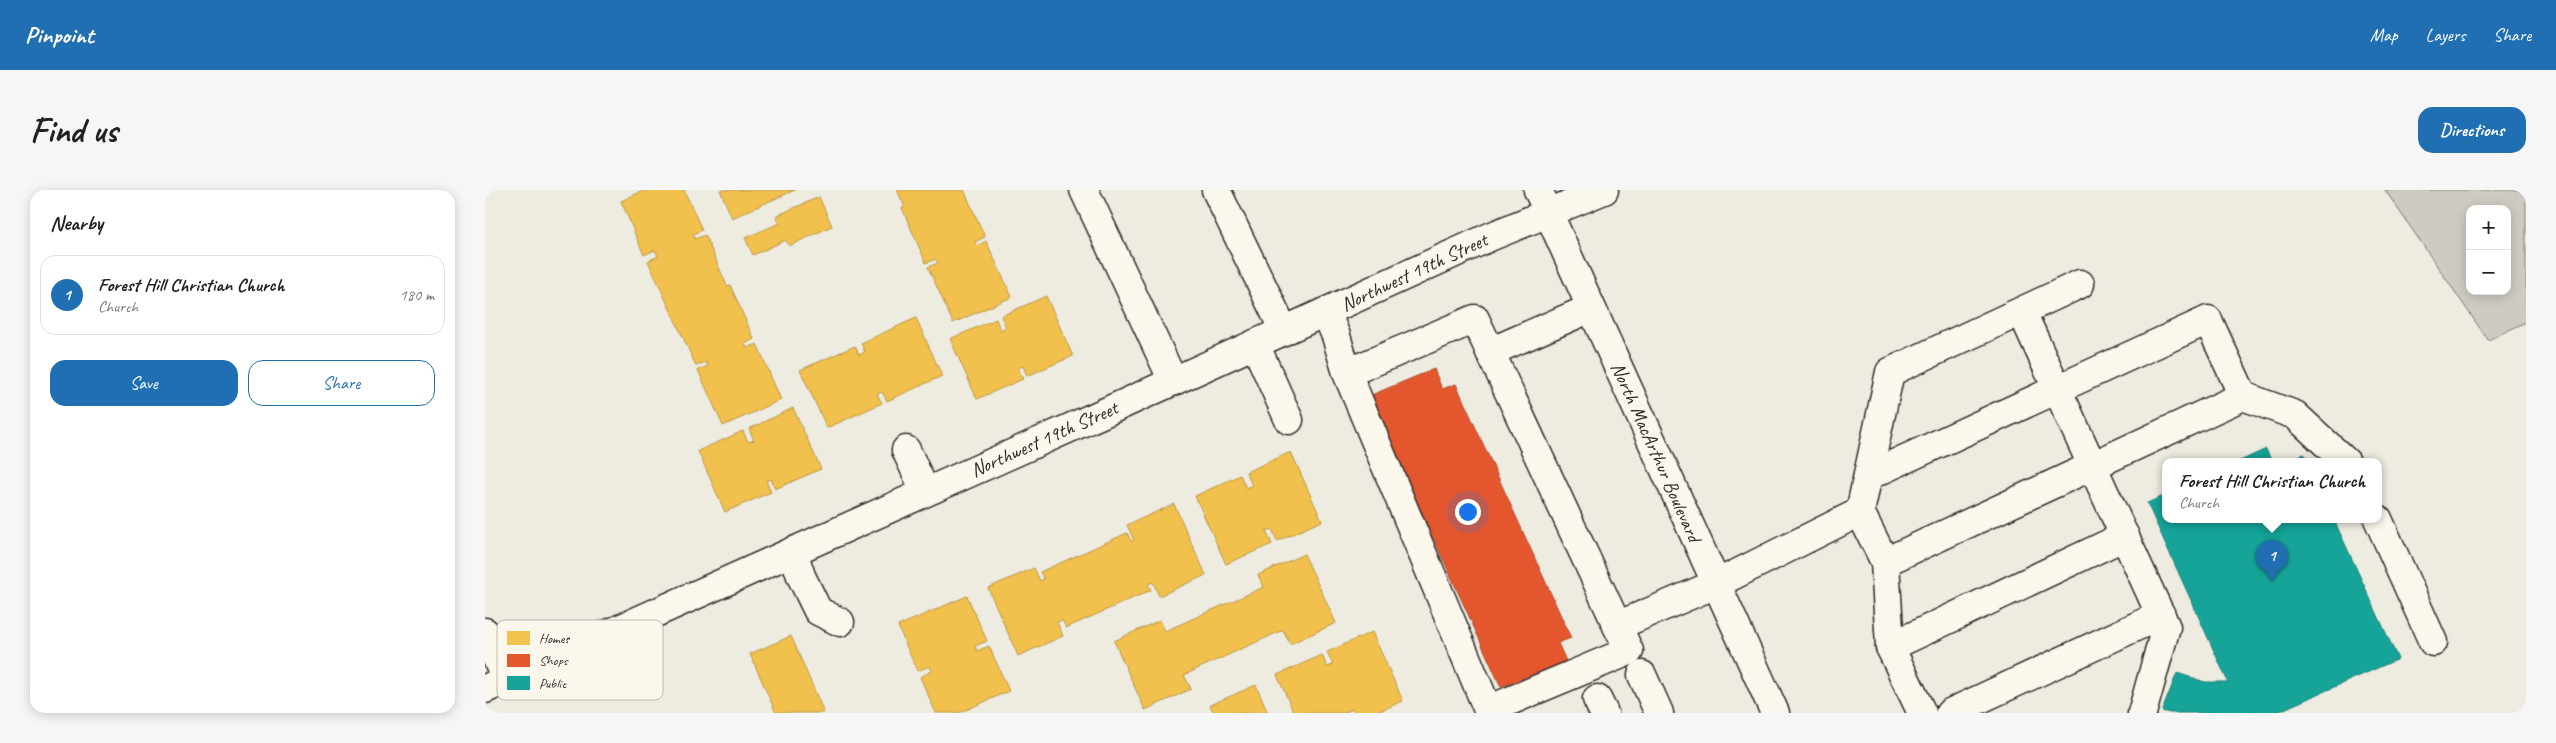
<!DOCTYPE html>
<meta charset="utf-8">
<style>
:root{--surface:#fff;--page:#f6f6f6;--text:#202124;--muted:#757577;--line:#e0e0e0;--accent:#1f6fb2}
body{margin:0;font-family:Caveat,sans-serif;background:var(--page);color:var(--text)}
.controls{position:absolute;right:15px;top:15px;display:grid;overflow:hidden;border-radius:10px;box-shadow:0 2px 12px #0003}
.controls button{width:45px;height:45px;display:grid;place-items:center;padding:0;border:0;border-bottom:1px solid var(--line);background:var(--surface);color:var(--text);font:25px sans-serif}
.you{position:absolute;left:982px;top:321px;width:18px;height:18px;margin:-12px;border:4px solid #fff;border-radius:50%;background:#1a73e8;box-shadow:0 0 0 8px #1a73e833}
.badge{display:grid;place-items:center;width:32px;height:32px;border-radius:50%;background:var(--accent);color:#fff;font-size:16px;font-weight:700}
.pin{position:absolute;translate:-50% -41px;filter:drop-shadow(0 1px 2px #0008)}
.pin::after{content:'';position:absolute;top:26px;width:18px;height:15px;background:inherit;clip-path:polygon(0 0,100% 0,50% 100%)}
.popup{position:absolute;left:1677px;top:268px;width:220px;height:65px;box-sizing:border-box;display:grid;place-content:center;border-radius:10px;background:var(--surface);filter:drop-shadow(0 1px 4px #0005);font-size:16px;white-space:nowrap;color:var(--muted)}
.popup b{font-size:19px;color:var(--text)}
.popup::after{content:'';position:absolute;left:50%;top:100%;margin-left:-10px;border:10px solid transparent;border-top-color:var(--surface)}
.list{margin:0;padding:0;list-style:none}
h2{display:flex;justify-content:space-between;align-items:center;height:65px;margin:0;padding:0 20px;font-size:21px}
h2 small{font-size:16px;font-weight:400;color:var(--muted)}
.list li{display:grid;grid-template-columns:32px 1fr auto;gap:15px;align-items:center;box-sizing:border-box;height:80px;margin:0 10px 10px;padding:0 10px;border:1px solid var(--line);border-radius:15px}
.list b{display:block;font-size:19px;white-space:nowrap}
.list p{margin:0;font-size:16px;white-space:nowrap;color:var(--muted)}
.list em{font-size:16px;font-style:normal;color:var(--muted)}
.actions{display:flex;gap:10px;padding:15px 20px}
.actions a{flex:1;padding:11px 0;border:1px solid var(--accent);border-radius:15px;text-align:center;font-size:18px;color:var(--accent)}
.actions .main{background:var(--accent);color:#fff}
.map{position:relative;flex:none;width:2041px;height:523px;overflow:hidden;border-radius:15px}
header{display:flex;align-items:center;gap:30px;box-sizing:border-box;height:70px;padding:0 25px;background:var(--accent);color:#fff}
header strong{font-size:24px}
nav{display:flex;gap:28px;margin-inline-start:auto;font-size:18px}
.intro{display:flex;align-items:center;justify-content:space-between;box-sizing:border-box;height:120px;padding:0 30px}
h1{margin:0;font-size:35px}
.button{padding:12px 22px;border-radius:15px;background:var(--accent);color:#fff;font-size:18px;font-weight:700}
main{display:flex;gap:30px;padding:0 30px}
aside{flex:1;background:var(--surface);border-radius:15px;box-shadow:0 2px 12px #0003}
.map>svg:first-child{display:block}
</style>
<header>
<strong>Pinpoint</strong>
<nav><a>Map</a><a>Layers</a><a>Share</a></nav>
</header>
<div class="intro"><h1>Find us</h1><a class="button">Directions</a></div>
<main>
<aside>
<h2>Nearby<small></small></h2>
<ul class="list">
<li><span class="badge">1</span><div><b>Forest Hill Christian Church</b><p>Church</p></div><em>180 m</em></li>
</ul>
<div class="actions"><a class="main">Save</a><a>Share</a></div>
</aside>
<div class="map">
<svg width="2041" height="523" viewBox="0 0 2041 523">
<rect width="100%" height="100%" fill="#eeebe0"/>
<filter id="ink" filterUnits="userSpaceOnUse"><feTurbulence type="fractalNoise" baseFrequency=".02" numOctaves="2"/><feDisplacementMap in="SourceGraphic" scale="10" xChannelSelector="R" yChannelSelector="G"/><feConvolveMatrix kernelMatrix="1 2 1 2 8 2 1 2 1" color-interpolation-filters="sRGB"/></filter>
<g filter="url(#ink)">
<path fill="#cecbc2" stroke="#7c7b76" fill-rule="evenodd" d="M1900 0H2041V132L2003 150ZM1985 19H2022V101H1985Z"/>
<g fill="#f2c14e" stroke="#b69444">
<path d="M160 0H199L217 40 208 44 210 49 220 45 242 96 245 95 269 149 260 154 262 158 272 154 296 210 238 236 213 180 223 176 221 172 211 176 163 71 173 66 170 60 159 65 136 11Z"/>
<path d="M235 0H310L247 28Z"/>
<path d="M412 0H479L500 47 490 52 492 56 501 51 527 107 468 133 443 77 453 73 451 69 441 73 417 18 420 17Z"/>
<path d="M334 7 347 36 304 56 301 50 268 65 260 48 295 33 291 26Z"/>
<path d="M561 106 588 166 542 186 538 176 533 178 538 189 492 209 465 149 511 129 515 140 521 137 516 126Z"/>
<path d="M431 128 457 186 402 211 397 202 392 204 397 213 342 238 315 180 370 156 374 165 380 162 376 153Z"/>
<path d="M308 218 336 279 290 299 286 289 281 291 286 302 240 322 213 261 258 241 263 252 269 250 264 239Z"/>
<path d="M806 262 837 331 792 351 787 339 781 341 787 354 741 374 710 306 755 285 761 298 767 295 761 282Z"/>
<path d="M689 314 721 385 674 406 668 392 663 394 666 400 581 438 577 430 572 432 578 446 533 466 503 398 549 378 555 391 559 389 555 382 642 343 646 351 649 350 642 335Z"/>
<path d="M819 364 851 433 805 454 798 440 699 485 706 499 660 520 629 451 675 430 680 441 779 397 773 385Z"/>
<path d="M482 406 502 451 490 456 492 461 504 456 524 501 474 523H451L435 487 447 481 445 476 432 481 413 436Z"/>
<path d="M887 442 918 511 890 523H869L868 519 862 521 863 523H809L792 485 837 465 842 477 848 475 842 462Z"/>
<path d="M306 446 339 523H291L265 464Z"/>
<path d="M771 495 783 523H729L725 515Z"/>
</g>
<path fill="#e4572e" stroke="#ac4a2d" d="M949 179 957 199 971 194 1086 448 1073 453 1081 471 1016 497 884 206Z"/>
<g fill="#17a398" stroke="#1d7f77">
<path d="M1781 259 1787 272H1753Z"/>
<path d="M1819 264 1823 272H1799Z"/>
<path d="M1681 305V330H1849L1913 469 1790 523H1685L1677 521 1692 483 1720 492H1743L1662 313Z"/>
</g>
<g fill="none" stroke-linecap="round" stroke-linejoin="round">
<defs>
<g id="minor">
<path d="M599 0 688 191"/>
<path d="M731 0 799 141"/>
<path d="M841 122 851 146 862 183 1003 520 1144 461 990 129 862 183"/>
<path d="M1537 122 1681 437 1657 523"/>
<path d="M770 154 804 230"/>
<path d="M1005 162 1106 118"/>
<path d="M421 260 440 301"/>
<path d="M1383 286 1723 130 1758 206"/>
<path d="M1893 329 1948 452"/>
<path d="M308 361 316 386 333 421 355 432"/>
<path d="M1400 372 1758 206 1810 225 1861 272"/>
<path d="M1132 436 1231 394 1375 322"/>
<path d="M0 442 21 489"/>
<path d="M1405 457 1640 346"/>
<path d="M1157 485 1174 523"/>
<path d="M0 499 625 220 1007 46 1119 0"/>
<path d="M1112 509 1119 523"/>
<path d="M1437 523 1405 457 1400 372 1375 322 1405 182 1595 94"/>
<path d="M1465 523 1676 425"/>
</g>
<path id="major" d="M1053 0 1290 523"/>
</defs>
<use href="#minor" stroke="#2b2b2b" stroke-width="31"/>
<use href="#major" stroke="#2b2b2b" stroke-width="31"/>
<use href="#minor" stroke="#fbf7ec" stroke-width="28"/>
<use href="#major" stroke="#fbf7ec" stroke-width="28"/>
</g>
</g>
<g text-anchor="middle" dominant-baseline="central" stroke-width="5" stroke-linejoin="round" paint-order="stroke">
<g font-size="20" fill="#2b2b2b" stroke="#fbf7ec">
<text transform="translate(929 82) rotate(-25)">Northwest 19th Street</text>
<text transform="translate(559 249) rotate(-24)">Northwest 19th Street</text>
<text transform="translate(1171 262) rotate(66)">North MacArthur Boulevard</text>
</g>
</g>
<rect x="12" y="430" width="166" height="80" rx="8" fill="#fbf7ec" stroke="#bdbab2" stroke-width="1"/>
<rect x="22" y="441" width="23" height="14" fill="#f2c14e"/>
<rect x="22" y="464" width="23" height="13" fill="#e4572e"/>
<rect x="22" y="486" width="23" height="14" fill="#17a398"/>
<g font-size="14" fill="#2b2b2b">
<text x="54" y="453">Homes</text>
<text x="54" y="475">Shops</text>
<text x="54" y="498">Public</text>
</g>
</svg>
<div class="controls">
<button>+</button>
<button>−</button>
</div>
<div class="you"></div>
<div class="pin badge" style="left:1787px;top:391px">1</div>
<div class="popup"><b>Forest Hill Christian Church</b>Church</div>
</div>
</main>
